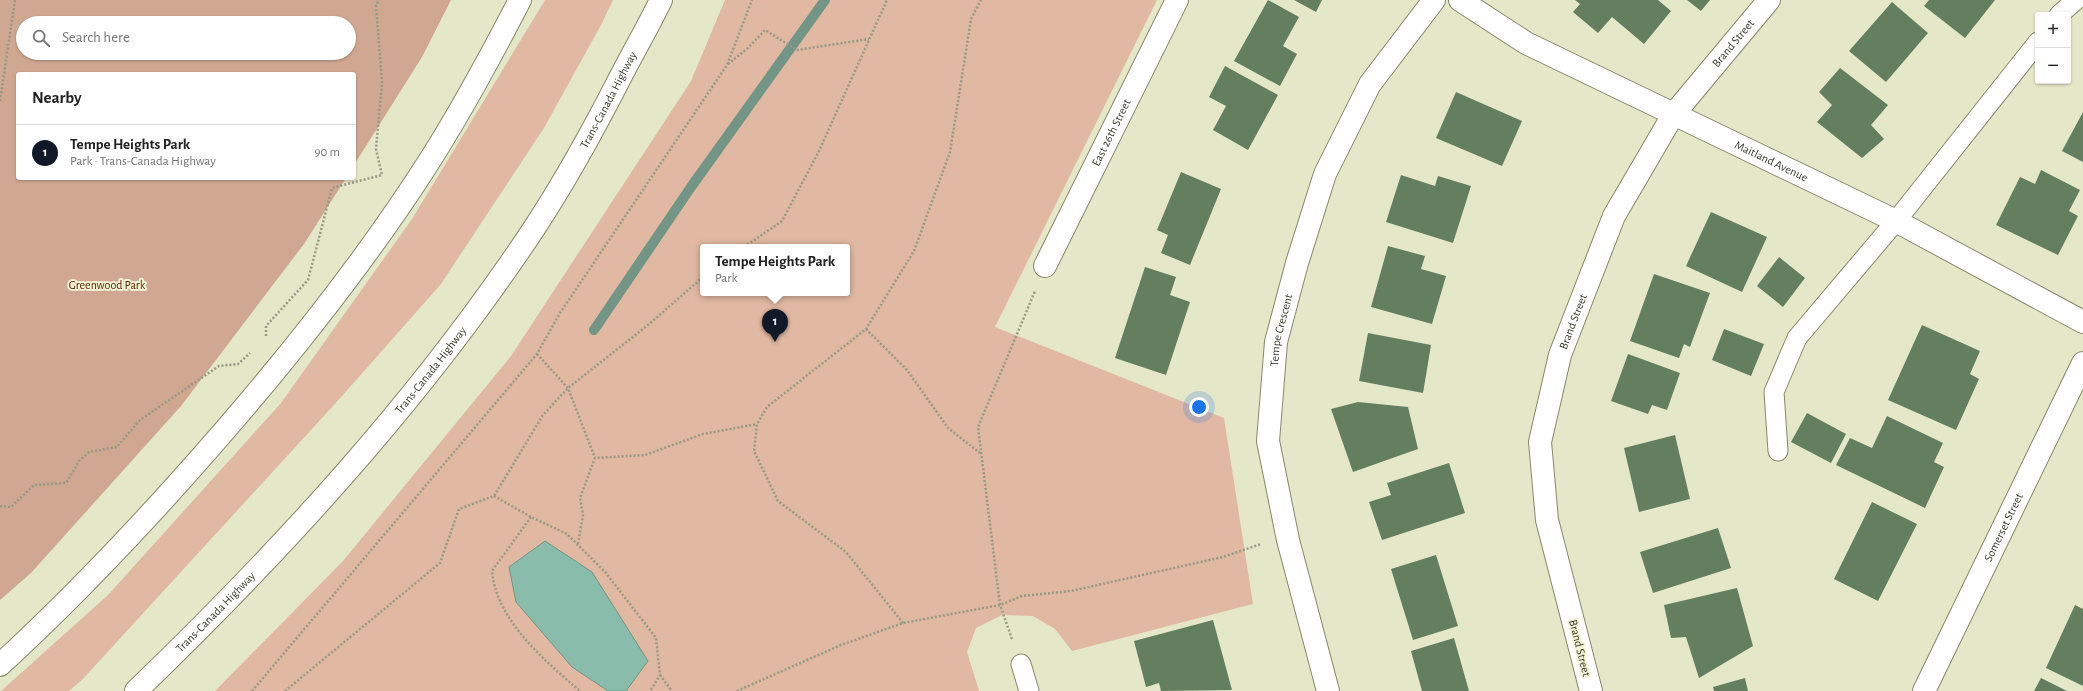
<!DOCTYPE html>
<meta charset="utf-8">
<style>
:root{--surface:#fff;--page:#f6f6f6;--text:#222;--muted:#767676;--line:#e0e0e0;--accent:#111827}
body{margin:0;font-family:"Alegreya Sans",sans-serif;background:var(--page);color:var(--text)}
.controls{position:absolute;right:12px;top:12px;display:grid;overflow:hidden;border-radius:4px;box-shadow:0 1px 3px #0004}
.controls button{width:36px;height:36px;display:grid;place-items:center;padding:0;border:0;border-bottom:1px solid var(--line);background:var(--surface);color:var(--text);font:20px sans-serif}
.you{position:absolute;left:1199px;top:407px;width:14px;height:14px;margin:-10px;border:3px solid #fff;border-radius:50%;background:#1a73e8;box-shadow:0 0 0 6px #1a73e833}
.badge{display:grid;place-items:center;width:26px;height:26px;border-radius:50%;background:var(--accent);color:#fff;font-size:13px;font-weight:700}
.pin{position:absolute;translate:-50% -33px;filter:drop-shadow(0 1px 2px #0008)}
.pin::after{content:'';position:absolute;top:21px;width:14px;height:12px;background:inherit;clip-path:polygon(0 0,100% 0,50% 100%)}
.popup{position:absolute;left:700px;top:244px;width:150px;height:52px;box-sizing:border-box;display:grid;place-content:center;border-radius:4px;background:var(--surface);filter:drop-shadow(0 1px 3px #0005);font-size:13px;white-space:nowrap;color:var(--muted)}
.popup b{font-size:15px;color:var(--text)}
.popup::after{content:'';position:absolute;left:50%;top:100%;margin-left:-8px;border:8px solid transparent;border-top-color:var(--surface)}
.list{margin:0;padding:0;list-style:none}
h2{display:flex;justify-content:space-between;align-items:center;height:52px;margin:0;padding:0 16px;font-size:17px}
h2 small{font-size:13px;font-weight:400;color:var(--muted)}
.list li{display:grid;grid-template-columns:26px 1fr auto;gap:12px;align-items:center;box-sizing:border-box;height:56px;padding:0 16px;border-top:1px solid var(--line)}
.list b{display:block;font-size:15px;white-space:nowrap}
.list p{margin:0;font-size:13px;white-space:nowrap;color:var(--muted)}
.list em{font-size:13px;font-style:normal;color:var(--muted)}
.icon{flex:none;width:22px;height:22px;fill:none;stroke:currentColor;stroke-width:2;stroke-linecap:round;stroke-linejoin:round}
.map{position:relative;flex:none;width:2083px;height:691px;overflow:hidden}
.search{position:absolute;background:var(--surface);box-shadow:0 1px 3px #0004;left:16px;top:16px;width:340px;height:44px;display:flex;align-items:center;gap:10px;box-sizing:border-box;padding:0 14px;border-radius:22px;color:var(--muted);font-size:15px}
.panel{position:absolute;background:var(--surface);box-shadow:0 1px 3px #0004;left:16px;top:72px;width:340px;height:108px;border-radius:4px}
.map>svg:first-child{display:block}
</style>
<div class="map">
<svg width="2083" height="691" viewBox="0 0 2083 691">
<rect width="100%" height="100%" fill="#e5e7c9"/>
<g fill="#e1b9a2" fill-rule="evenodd">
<path d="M545 0H613L601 25 544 128 441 284 343 395 81 681 69 691H1L108 595 281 403 412 219Z"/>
<path d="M725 0H1157L995 327 1224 418 1253 604 1072 651 1055 629 1033 616 1002 615 976 628 967 652 979 691H215L343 561 511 356 691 81ZM703 247H847V293H703Z"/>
</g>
<path fill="#d0a791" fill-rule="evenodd" d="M0 0H451L422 57 354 165V74H18V178H346L304 244 181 406 31 573 0 600ZM23 23H349V53H23Z"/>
<path fill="#8abcab" stroke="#729586" d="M545 541 592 572 648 661 626 691H608L572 667 516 602 509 567Z"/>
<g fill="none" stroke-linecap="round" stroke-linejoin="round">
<path stroke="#729586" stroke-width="10" d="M594 330 691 187 825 0"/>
</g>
<g fill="#647f5f">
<path d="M1268 0 1299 17 1283 46 1297 54 1280 86 1234 61Z"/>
<path d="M1294 0H1322L1316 12Z"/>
<path d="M1575 0H1658L1671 11 1644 44 1612 17 1598 33 1573 12 1580 4Z"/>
<path d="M1687 0H1710L1701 11Z"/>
<path d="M1929 0H1995L1965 38 1924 6Z"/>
<path d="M1892 2 1928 33 1886 82 1849 51Z"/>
<path d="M1225 66 1278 95 1248 150 1213 130 1226 106 1209 97Z"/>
<path d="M1840 68 1888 105 1871 125 1884 139 1862 158 1817 122 1832 105 1819 92Z"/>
<path d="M1456 92 1522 121 1502 166 1436 138Z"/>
<path d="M2083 112V162L2062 151Z"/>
<path d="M2041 170 2080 190 2069 211 2078 216 2058 255 1996 225 2020 177 2035 184Z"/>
<path d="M1181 172 1221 189 1190 265 1161 253 1168 235 1157 230Z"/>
<path d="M1401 175 1435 186 1438 176 1471 186 1453 243 1386 222Z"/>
<path d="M1711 212 1767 237 1742 292 1686 266Z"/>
<path d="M1388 246 1425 256 1421 269 1446 276 1432 324 1371 307Z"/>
<path d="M1779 257 1805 278 1783 307 1757 286Z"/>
<path d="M1145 267 1176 277 1170 295 1190 302 1166 375 1115 358Z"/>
<path d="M1654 274 1710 293 1690 347 1684 344 1679 358 1630 341Z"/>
<path d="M1922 325 1980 351 1970 374 1979 379 1956 430 1888 400Z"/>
<path d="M1724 329 1764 344 1751 376 1712 360Z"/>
<path d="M1368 333 1431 345 1423 393 1359 381Z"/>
<path d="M1628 354 1680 373 1667 410 1652 405 1648 414 1611 401Z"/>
<path d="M1358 402 1408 407 1418 449 1353 472 1331 409Z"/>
<path d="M1807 413 1846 434 1831 463 1791 442Z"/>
<path d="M1887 416 1943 443 1934 462 1944 467 1925 508 1836 465 1850 438 1872 448Z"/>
<path d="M1675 435 1690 499 1639 512 1624 448Z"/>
<path d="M1449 463 1465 513 1382 540 1369 502 1391 495 1387 483Z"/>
<path d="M1872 502 1917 524 1878 601 1834 579Z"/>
<path d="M1718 528 1731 568 1653 593 1640 552Z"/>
<path d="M1436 555 1458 626 1413 640 1391 569Z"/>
<path d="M1737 588 1753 646 1699 678 1686 637 1671 638 1664 605Z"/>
<path d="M2075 605 2083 609V686L2046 668Z"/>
<path d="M1213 620 1232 690 1161 691 1159 683 1146 687 1134 641Z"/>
<path d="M1454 638 1469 691H1422L1411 651Z"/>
<path d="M1745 678 1748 691H1714L1713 687Z"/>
<path d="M2041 678 2067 691H2034Z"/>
</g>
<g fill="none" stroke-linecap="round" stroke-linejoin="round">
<defs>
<g id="service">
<path d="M2059 15 2076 0"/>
<path d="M1778 451 1774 392 1797 338 1896 221 2038 42"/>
<path d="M1021 664 1029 691"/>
</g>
<g id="minor">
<path id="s1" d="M1460 0 1526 43 1896 221 2083 322"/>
<path id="s2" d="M1045 266 1177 0"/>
<path id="s3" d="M1328 691 1288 540 1268 441 1276 342 1297 263 1325 174 1370 84 1434 0"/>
<path id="s4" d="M1591 691 1547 520 1540 442 1560 355 1614 216 1673 115 1769 0"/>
<path id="s5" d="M1924 691 2083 363"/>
</g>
<g id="motorway">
<path d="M0 665C89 583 171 494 249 402 314 325 376 245 430 160 463 108 492 54 520 0"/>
<path id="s6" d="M136 691C282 550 420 400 533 230 566 180 595 127 622 74 635 49 649 25 661 0"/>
</g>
</defs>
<use href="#service" stroke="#86886c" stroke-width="21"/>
<use href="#minor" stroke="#86886c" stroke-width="24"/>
<use href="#motorway" stroke="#86886c" stroke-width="24"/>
<g stroke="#989984" stroke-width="2.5" stroke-dasharray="2 2" stroke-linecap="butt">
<path d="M728 64 748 48 765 30 797 50 869 39"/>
<path d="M0 101 15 0"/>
<path d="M744 247 782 221 819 151 887 0"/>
<path d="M866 329 907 370 948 428 980 453"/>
<path d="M266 336V326L308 280 332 188 382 175 376 149 382 83 376 5 379 0"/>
<path d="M537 354 568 388 595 458"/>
<path d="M494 496 531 517 567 534 606 573 656 638 660 675 650 691"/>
<path d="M0 506 11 507 34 485 66 483 79 461 89 452 117 447 140 420 219 366 238 364 250 353"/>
<path d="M531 517 492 571C496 620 545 661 580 691"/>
<path d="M578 544 583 515 580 498 595 458 645 455 703 434 757 424"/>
<path d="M903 623 846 552 778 501 754 451 757 424 767 407 866 329 914 251 950 152 971 19 981 0"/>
<path d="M1012 639 1000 605 978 427 1035 291"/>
<path d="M660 675 672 691"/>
<path d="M252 691 537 354 560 313 727 65 752 0"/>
<path d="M285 691 440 563 459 509 494 496 543 415 568 388 648 325 703 277"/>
<path d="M737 691 841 645 903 623 1000 605 1022 596 1071 591 1223 557 1261 544"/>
</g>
<use href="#service" stroke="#fff" stroke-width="19"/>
<use href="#minor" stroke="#fff" stroke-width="22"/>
<use href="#motorway" stroke="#fff" stroke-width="22"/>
</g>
<g text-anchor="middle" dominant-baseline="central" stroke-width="4" stroke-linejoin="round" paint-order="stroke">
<g font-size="12" fill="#393a2e" stroke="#f2f4d5">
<text stroke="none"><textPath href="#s4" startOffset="704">Brand Street</textPath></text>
<text stroke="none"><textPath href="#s6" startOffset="760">Trans-Canada Highway</textPath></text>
<text stroke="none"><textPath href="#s2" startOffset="149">East 26th Street</textPath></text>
<text stroke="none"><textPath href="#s1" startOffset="351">Maitland Avenue</textPath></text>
<text stroke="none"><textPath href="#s4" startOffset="380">Brand Street</textPath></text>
<text stroke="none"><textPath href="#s3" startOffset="369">Tempe Crescent</textPath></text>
<text stroke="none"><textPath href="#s6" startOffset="436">Trans-Canada Highway</textPath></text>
<text stroke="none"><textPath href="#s5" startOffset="182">Somerset Street</textPath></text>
<text stroke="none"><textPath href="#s6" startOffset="112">Trans-Canada Highway</textPath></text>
<text transform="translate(1580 648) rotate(76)">Brand Street</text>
</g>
<g font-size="12" fill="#572400" stroke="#f2f4d5">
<text x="107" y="285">Greenwood Park</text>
</g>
</g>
</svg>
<div class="controls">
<button>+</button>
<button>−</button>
</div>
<div class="you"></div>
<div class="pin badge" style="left:775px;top:342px">1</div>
<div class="popup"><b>Tempe Heights Park</b>Park</div>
<div class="search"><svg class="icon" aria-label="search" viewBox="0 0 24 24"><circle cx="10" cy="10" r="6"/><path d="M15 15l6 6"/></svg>Search here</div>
<section class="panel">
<h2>Nearby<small></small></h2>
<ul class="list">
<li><span class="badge">1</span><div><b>Tempe Heights Park</b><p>Park · Trans-Canada Highway</p></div><em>90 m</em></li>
</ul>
</section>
</div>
